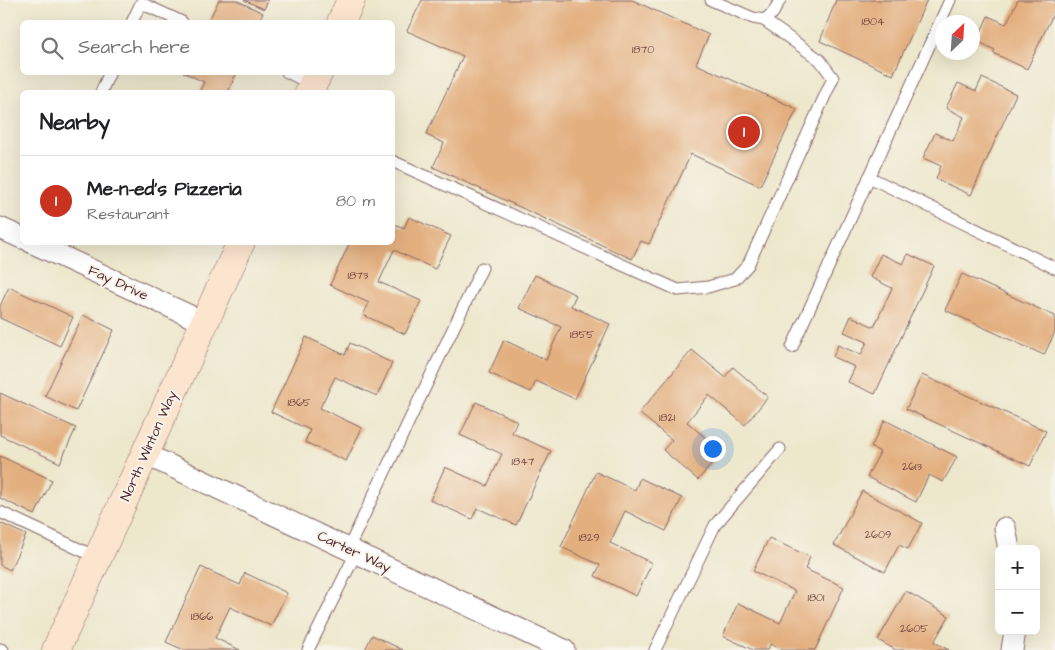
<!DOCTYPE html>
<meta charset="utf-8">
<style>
:root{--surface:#fff;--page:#f6f6f6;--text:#202124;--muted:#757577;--line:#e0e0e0;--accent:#c8321e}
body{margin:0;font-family:"Architects Daughter",sans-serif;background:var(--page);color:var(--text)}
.controls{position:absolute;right:15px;bottom:15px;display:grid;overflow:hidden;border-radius:8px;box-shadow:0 5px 20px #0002}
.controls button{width:45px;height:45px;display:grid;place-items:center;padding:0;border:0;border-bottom:1px solid var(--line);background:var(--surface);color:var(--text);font:25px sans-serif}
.compass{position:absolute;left:935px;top:15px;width:45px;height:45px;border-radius:50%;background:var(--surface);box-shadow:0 5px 20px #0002;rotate:25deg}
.you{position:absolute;left:712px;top:448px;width:18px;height:18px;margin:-12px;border:4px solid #fff;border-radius:50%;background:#1a73e8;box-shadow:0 0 0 8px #1a73e833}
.badge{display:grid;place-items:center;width:32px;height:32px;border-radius:50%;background:var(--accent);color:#fff;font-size:16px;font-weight:700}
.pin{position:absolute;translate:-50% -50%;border:2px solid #fff;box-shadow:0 1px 5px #0006}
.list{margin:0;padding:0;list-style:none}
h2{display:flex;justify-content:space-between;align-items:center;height:65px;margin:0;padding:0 20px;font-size:21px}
h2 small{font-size:16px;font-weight:400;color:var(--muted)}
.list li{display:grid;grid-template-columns:32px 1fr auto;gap:15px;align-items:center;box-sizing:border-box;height:90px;padding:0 20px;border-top:1px solid var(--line)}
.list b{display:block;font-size:19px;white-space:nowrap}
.list p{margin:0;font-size:16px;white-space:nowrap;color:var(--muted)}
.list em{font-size:16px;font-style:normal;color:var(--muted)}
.icon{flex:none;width:28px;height:28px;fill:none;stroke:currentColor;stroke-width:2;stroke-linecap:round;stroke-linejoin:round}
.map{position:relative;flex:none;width:1055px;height:650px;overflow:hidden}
.search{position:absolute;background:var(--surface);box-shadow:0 5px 20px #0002;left:20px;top:20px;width:375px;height:55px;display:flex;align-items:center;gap:12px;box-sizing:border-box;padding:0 18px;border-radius:8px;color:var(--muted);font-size:19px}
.panel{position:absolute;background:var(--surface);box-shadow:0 5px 20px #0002;left:20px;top:90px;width:375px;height:155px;border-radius:8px}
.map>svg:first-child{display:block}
</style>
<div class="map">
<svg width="1055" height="650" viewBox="0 0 1055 650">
<rect width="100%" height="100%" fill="#f7f3e8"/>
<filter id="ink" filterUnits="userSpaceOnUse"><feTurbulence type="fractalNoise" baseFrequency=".02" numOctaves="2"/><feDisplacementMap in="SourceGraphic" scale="10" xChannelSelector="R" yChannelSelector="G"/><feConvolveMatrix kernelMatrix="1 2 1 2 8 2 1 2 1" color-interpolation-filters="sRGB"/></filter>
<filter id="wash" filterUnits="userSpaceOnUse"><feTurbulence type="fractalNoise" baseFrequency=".0096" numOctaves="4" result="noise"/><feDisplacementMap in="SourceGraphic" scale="20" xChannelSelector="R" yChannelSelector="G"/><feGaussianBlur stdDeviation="1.12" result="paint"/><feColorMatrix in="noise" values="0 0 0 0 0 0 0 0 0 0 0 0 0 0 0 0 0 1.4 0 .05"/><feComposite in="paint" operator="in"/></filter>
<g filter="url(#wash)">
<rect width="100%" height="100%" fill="#ede7cc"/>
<g id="blocks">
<g fill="#e3af7f">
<path d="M219 0H236L263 13 258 22H208Z"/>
<path d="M244 0H268L264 9Z"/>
<path d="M422 0H632L709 35 696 64 797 109 760 186 691 154 649 244 641 241 632 259 433 167 444 143 426 135 463 56 407 31Z"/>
<path d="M836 0H927L893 75 820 41Z"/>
<path d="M1018 0H1055V10L1027 69 993 53 995 50 977 41 988 16 1006 24Z"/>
<path d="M183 72H237L228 92H199L204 82Z"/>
<path d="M982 78 1016 94 971 195 936 179 941 166 923 158 935 133 953 141 964 117 946 108 958 83 976 91Z"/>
<path d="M409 217 451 236 435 269 394 250 379 282 421 301 405 334 363 315 369 303 330 285 350 242H392V223L404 228Z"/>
<path d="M881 254 903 264 908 254 934 266 875 394 848 382 855 367 833 357 838 345 861 355 867 342 844 332 851 316 874 327 892 288 870 277Z"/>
<path d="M962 274 1055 316V332L1044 355 945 310Z"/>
<path d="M535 275 576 295 571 306 610 324 575 399 536 381 531 392 489 373 504 340 546 360 561 327 519 308Z"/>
<path d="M9 287 73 317 60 346 0 318V306Z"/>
<path d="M83 315 114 330 76 411 45 396Z"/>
<path d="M306 337 345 355 350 343 392 363 377 396 335 377 320 408 362 428 346 461 305 442 310 430 271 412Z"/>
<path d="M692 350 725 377 733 367 768 397 745 425 709 395 687 422 722 452 698 480 663 450 672 440 639 413Z"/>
<path d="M922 375 1046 431 1030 466 906 409Z"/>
<path d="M0 393 76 428 60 463 0 435Z"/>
<path d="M476 402 517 421 512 433 551 451 516 525 477 508 472 519 430 500 445 467 487 486 502 454 460 435Z"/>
<path d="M885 420 957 457 943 482 929 475 916 502 867 477 880 452 871 447Z"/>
<path d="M0 456 52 480 35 515 0 498Z"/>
<path d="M596 472 635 490 640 478 682 498 666 531 625 511 610 543 652 563 636 596 595 576 600 565 561 547Z"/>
<path d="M862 491 922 523 908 549 899 545 885 572 834 545Z"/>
<path d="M0 523 26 535 10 570 0 565Z"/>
<path d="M769 538 810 557 805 569 844 587 815 650H783L770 644 768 650H753L723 636 738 603 780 623 795 591 753 571Z"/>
<path d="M201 567 240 585 245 573 287 593 271 626 230 607 215 638 240 650H184L166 642Z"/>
<path d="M906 591 949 616 934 642 949 650H896L878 640Z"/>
<path d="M372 635 403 650H365Z"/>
</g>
</g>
</g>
<g filter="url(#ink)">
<use href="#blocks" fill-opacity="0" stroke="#836563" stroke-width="1"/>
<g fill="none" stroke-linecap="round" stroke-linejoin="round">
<defs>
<g id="service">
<path d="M711 0 753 18 764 20 773 13 780 0"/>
<path d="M132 22 141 3 182 22"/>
<path d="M287 72 313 85"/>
<path d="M101 92 110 72"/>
<path d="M392 161 678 290 708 287 735 279 748 265 833 78 820 60 764 20"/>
<path d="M869 177 1055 268"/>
<path d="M792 347 950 0"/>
<path d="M0 512 98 558"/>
<path d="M348 549 482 268"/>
<path d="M0 649 3 650"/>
<path d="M308 650 356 553"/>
<path d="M655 650 715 525 780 449"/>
</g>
<g id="minor">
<path d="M0 228 22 238"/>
<path d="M31 242 205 323"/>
<path d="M145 454 564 650"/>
<path d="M1005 528 1009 549"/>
<path d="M1012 650 1015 631"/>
</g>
<g id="secondary">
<path d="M341 22 351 0"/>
<path d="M309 92 319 72"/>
<path d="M56 650 241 242"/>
</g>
</defs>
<use href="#service" stroke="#836563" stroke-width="13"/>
<use href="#minor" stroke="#836563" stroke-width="23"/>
<use href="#secondary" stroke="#836563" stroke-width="29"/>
<use href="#service" stroke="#fff" stroke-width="11"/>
<use href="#minor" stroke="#fff" stroke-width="21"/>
<use href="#secondary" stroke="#fce5cf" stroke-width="28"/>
</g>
</g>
<g text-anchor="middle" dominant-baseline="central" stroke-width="4" stroke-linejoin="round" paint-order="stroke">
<g font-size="11" fill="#704340">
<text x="873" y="21">1804</text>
<text x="643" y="49">1870</text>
<text x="358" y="275">1873</text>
<text x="582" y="334">1855</text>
<text x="299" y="402">1865</text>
<text x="667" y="417">1821</text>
<text x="523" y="461">1847</text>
<text x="912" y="466">2613</text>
<text x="878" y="534">2609</text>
<text x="589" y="537">1829</text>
<text x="816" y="597">1801</text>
<text x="202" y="616">1866</text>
<text x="914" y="628">2605</text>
</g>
<g font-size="14" fill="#4a1f2b" stroke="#f7f3e8">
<text transform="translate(118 283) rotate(25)">Fay Drive</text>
<text transform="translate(149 446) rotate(-66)">North Winton Way</text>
<text transform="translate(354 552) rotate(25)">Carter Way</text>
</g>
</g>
</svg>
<div class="controls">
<button>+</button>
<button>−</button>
</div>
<svg class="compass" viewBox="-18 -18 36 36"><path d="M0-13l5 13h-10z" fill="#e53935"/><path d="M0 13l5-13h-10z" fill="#757577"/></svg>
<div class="you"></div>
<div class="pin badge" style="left:744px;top:132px">1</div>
<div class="search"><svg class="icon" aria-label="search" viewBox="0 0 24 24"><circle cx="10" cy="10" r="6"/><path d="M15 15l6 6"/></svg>Search here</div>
<section class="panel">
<h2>Nearby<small></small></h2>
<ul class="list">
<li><span class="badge">1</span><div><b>Me-n-ed's Pizzeria</b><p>Restaurant</p></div><em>80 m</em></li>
</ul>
</section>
</div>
